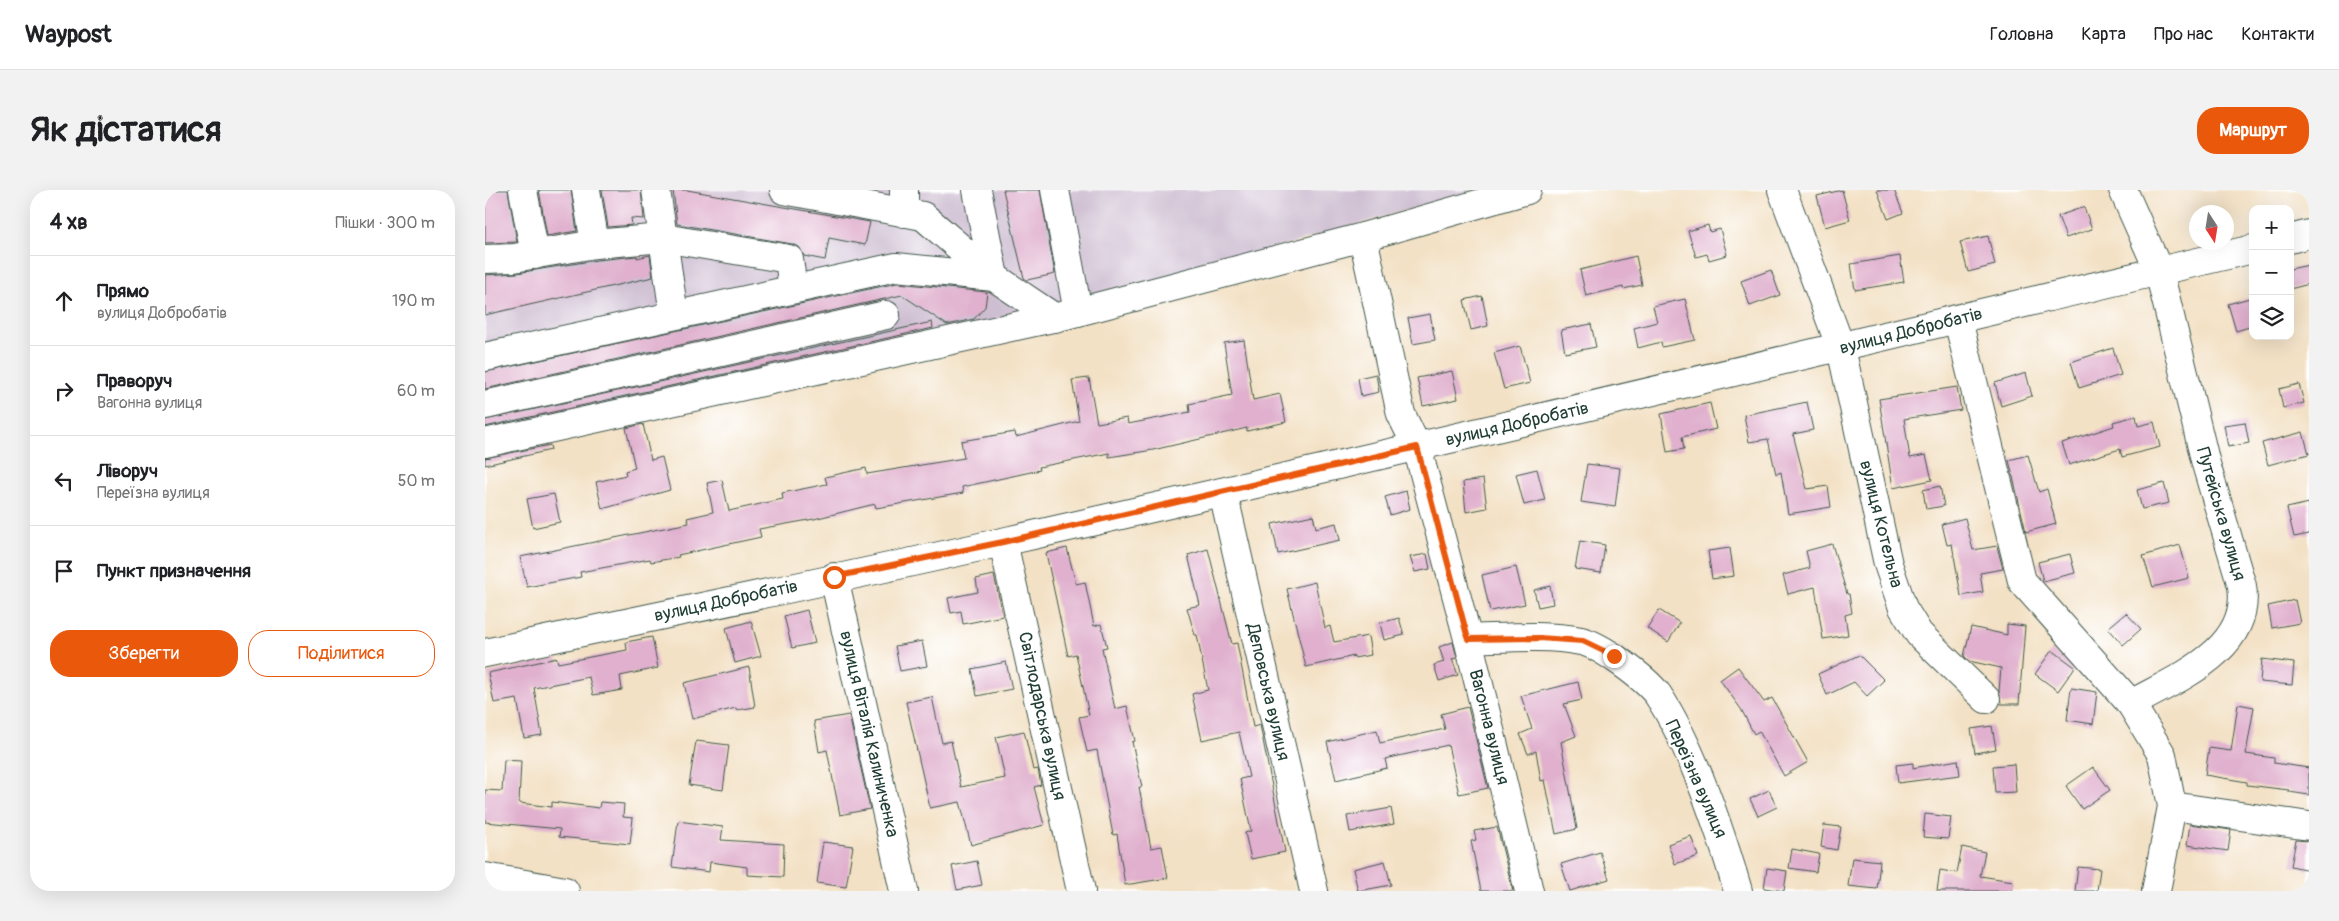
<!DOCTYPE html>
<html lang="uk">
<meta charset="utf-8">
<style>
:root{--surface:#fff;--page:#f2f2f2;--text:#202124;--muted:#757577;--line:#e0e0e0;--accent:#ea580c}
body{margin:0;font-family:Pangolin,sans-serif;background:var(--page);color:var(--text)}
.controls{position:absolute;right:15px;top:15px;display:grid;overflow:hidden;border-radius:10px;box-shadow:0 5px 20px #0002}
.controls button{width:45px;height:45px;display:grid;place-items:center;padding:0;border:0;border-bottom:1px solid var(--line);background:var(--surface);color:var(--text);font:25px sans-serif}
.compass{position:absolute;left:1704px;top:15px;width:45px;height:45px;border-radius:50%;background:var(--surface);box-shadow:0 5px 20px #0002;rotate:168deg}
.stop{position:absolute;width:15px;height:15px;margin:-11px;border:4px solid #ea580c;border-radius:50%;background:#fff}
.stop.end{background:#ea580c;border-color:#fff;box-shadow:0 1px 5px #0008}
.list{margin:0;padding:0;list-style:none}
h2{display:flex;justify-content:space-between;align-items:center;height:65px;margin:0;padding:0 20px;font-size:21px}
h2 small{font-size:16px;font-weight:400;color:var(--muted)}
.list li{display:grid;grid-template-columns:32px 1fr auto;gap:15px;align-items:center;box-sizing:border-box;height:90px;padding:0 20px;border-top:1px solid var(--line)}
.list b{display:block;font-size:19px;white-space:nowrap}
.list p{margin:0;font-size:16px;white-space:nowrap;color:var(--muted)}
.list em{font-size:16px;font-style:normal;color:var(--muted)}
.actions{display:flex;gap:10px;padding:15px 20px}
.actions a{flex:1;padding:11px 0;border:1px solid var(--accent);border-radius:20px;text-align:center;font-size:18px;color:var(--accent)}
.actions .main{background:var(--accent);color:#fff}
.icon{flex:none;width:28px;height:28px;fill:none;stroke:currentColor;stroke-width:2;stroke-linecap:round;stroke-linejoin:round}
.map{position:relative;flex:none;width:1824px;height:701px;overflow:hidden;border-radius:20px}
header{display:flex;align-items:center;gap:30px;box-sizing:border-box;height:70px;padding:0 25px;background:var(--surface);border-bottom:1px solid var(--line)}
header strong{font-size:24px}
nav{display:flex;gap:28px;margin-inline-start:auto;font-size:18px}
.intro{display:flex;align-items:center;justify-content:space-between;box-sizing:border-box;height:120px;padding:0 30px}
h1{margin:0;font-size:35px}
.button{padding:12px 22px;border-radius:20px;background:var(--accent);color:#fff;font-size:18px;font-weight:700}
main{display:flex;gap:30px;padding:0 30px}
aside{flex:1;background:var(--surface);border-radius:20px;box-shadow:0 5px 20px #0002}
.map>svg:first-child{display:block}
</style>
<header>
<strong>Waypost</strong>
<nav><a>Головна</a><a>Карта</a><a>Про нас</a><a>Контакти</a></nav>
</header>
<div class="intro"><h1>Як дістатися</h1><a class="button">Маршрут</a></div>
<main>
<aside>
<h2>4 хв<small>Пішки · 300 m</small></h2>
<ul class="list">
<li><svg class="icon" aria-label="ahead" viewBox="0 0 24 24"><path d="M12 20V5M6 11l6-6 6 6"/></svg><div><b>Прямо</b><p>вулиця Добробатів</p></div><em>190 m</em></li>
<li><svg class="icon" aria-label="right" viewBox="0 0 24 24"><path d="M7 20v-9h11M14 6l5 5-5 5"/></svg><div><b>Праворуч</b><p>Вагонна вулиця</p></div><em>60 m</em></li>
<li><svg class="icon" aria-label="left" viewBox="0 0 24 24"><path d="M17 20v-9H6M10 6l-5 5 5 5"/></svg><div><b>Ліворуч</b><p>Переїзна вулиця</p></div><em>50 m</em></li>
<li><svg class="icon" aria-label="arrive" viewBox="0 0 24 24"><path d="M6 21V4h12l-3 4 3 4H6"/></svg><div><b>Пункт призначення</b></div></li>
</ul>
<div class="actions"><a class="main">Зберегти</a><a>Поділитися</a></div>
</aside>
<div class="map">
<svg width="1824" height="701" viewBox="0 0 1824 701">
<rect width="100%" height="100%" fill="#fff"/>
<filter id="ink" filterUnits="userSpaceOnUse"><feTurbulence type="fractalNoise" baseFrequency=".02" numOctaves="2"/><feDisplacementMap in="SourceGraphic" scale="10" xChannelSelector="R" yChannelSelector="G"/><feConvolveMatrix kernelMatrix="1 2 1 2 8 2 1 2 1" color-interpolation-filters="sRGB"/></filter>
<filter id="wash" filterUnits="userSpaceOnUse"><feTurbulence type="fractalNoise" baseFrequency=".0096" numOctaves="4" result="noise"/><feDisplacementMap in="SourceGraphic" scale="20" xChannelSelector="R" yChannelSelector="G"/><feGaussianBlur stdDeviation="1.12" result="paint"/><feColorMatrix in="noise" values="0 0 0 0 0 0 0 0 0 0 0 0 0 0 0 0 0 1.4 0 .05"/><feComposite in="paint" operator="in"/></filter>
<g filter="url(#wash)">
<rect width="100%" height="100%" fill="#f3e1c5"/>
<path fill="#cebed1" d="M0 0H991L601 113 0 255Z"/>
<g id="blocks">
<g fill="#e0b0ce">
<path d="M0 0H23L32 52 0 53Z"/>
<path d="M54 0H86L92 41 62 46Z"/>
<path d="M117 0H156L159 29 146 28 147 35 123 37Z"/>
<path d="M188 0H202L385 32 380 55 344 48 340 70 319 66 315 58 307 54 192 34Z"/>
<path d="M518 0H555L570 84 542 90 539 88Z"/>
<path d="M1357 0 1365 30 1340 37 1332 6Z"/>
<path d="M1392 0H1409L1418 23 1403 29Z"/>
<path d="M1599 17 1607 39 1581 48 1573 26Z"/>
<path d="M1223 35 1225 42 1235 39 1242 65 1224 70 1222 64 1211 67 1203 41Z"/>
<path d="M1503 46 1510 75 1483 82 1475 52Z"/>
<path d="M165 65 168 87 0 125V85L32 83 112 70 152 66V68Z"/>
<path d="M1151 66 1157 95 1138 99V97L1101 106 1095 80Z"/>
<path d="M1415 66 1419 92 1370 100 1366 74Z"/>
<path d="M1824 75V94L1805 99V79Z"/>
<path d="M1286 80 1295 105 1265 116 1256 91Z"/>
<path d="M412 93 502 102 500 117 489 129 462 135 417 105 0 199V182Z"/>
<path d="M997 106 1003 136 986 140 979 110Z"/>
<path d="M1768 107V136L1751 141 1743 114Z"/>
<path d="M1200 109 1210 150 1177 157 1176 152 1153 158 1149 138 1172 132 1168 116Z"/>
<path d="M945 124 950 150 928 154 923 128Z"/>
<path d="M447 132 448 138 0 237V230Z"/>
<path d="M1106 134 1111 157 1080 163 1076 140Z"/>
<path d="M759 150 768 210 795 204 801 232 762 241V238L668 260 624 267V263L554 277 555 280 477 297 478 303 391 318 390 314 329 329 274 339 276 347 193 365 194 367 166 372 165 369 95 382 96 387 42 397 35 367 204 333 202 328 228 322 222 293 237 290 244 321 298 309 297 303 342 294 340 287 381 278 382 284 479 268 476 251 530 242 531 247 594 231 587 190 604 188 612 233 642 228 643 234 705 222 704 214 747 205 739 153Z"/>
<path d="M1035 156 1045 193 1019 199 1009 163Z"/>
<path d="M1628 158 1636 185 1594 198 1586 172Z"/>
<path d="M967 181 973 209 938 216 932 188Z"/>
<path d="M1541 183 1547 206 1516 216 1510 193Z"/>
<path d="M891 184 894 202 876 206 873 188Z"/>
<path d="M1814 194 1819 213 1798 218 1794 199Z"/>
<path d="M1472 197 1476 220 1419 229 1425 268 1441 265 1447 290 1408 298 1394 209Z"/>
<path d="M1322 212 1328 240 1308 244 1322 299 1343 296 1346 317 1303 324 1296 282 1291 284 1283 249 1264 252 1259 225Z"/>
<path d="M1225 213 1231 239 1197 247 1199 259 1182 262 1176 224Z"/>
<path d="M1651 226 1653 236 1669 232 1675 257 1637 267 1635 259 1584 275 1577 253 1629 236 1628 232Z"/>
<path d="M1760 232 1764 253 1743 257 1739 235Z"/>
<path d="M158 234 166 270 177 267 185 300 117 319 111 292 141 285 140 281 150 278 141 238Z"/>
<path d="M1818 242 1824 264 1783 275 1777 253Z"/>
<path d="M65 255 66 260 0 275V268Z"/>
<path d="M1543 265 1554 302 1562 299 1571 334 1541 342 1524 270Z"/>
<path d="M1102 274 1135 278 1130 317 1096 312Z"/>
<path d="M1052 279 1060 310 1039 315 1031 284Z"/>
<path d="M998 289 1002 318 981 322 978 292Z"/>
<path d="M1679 293 1684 313 1657 319 1652 300Z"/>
<path d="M1455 296 1459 316 1441 319 1438 300Z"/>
<path d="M921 301 925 319 905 325 900 307Z"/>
<path d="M69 304 75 332 48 338 42 309Z"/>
<path d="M1824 313V344L1809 347 1802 318Z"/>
<path d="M828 325 831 338 851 333 855 350 793 364 787 334Z"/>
<path d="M1480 328 1488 360 1512 356 1518 379 1495 383 1498 402 1476 406 1467 354 1462 355 1457 334Z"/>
<path d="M1095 351 1120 355 1116 383 1090 379Z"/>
<path d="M1347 354 1362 404H1364L1367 423 1360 425 1363 445 1338 449 1330 397 1303 404 1298 385 1325 378 1321 361Z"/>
<path d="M1695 355 1704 388 1668 397 1658 366Z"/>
<path d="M582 358 591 394 600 392 609 436 616 434 622 457 617 458 630 519 642 516 650 551 647 552 657 597H654L666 658 677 656 683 688 640 695 632 644 628 645 612 560 602 562 594 527 604 525 591 464 583 466 561 363Z"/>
<path d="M1245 358 1249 386 1227 389 1223 361Z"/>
<path d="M723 359 747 454 752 453 768 537 775 535 800 662 766 669 760 643 766 641 755 589 764 587 754 542 717 550 707 504 723 500 712 445H710L702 418 715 415 703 365Z"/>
<path d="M942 364 945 379 930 382 925 367Z"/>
<path d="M1585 364 1590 383 1558 391 1553 372Z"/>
<path d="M1031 377 1040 414 1005 421 997 385Z"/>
<path d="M509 385 518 426 478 434 476 421 466 423 463 408 493 402 491 389Z"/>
<path d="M830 392 840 438 845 436 849 452 883 446 886 465 869 468V466L821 477 802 399Z"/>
<path d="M1065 396 1068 414 1053 417 1049 400Z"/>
<path d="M1810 410 1815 433 1787 438 1783 416Z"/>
<path d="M322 420 330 453 307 458 299 426Z"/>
<path d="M1174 420 1195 433 1183 452 1162 438Z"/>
<path d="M1641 423 1656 439 1638 455 1623 438Z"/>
<path d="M914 428 919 445 899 450 895 433Z"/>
<path d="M266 431 276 466 250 473 241 438Z"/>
<path d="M1522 434 1540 436 1534 514H1516L1514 501 1516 478 1484 471 1479 466 1486 437 1522 445Z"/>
<path d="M167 447 173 478 135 486 137 500 108 505 104 487 49 498 57 545 39 548 32 509 9 513 3 483 72 468 73 473 142 460 141 452Z"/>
<path d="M437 451 442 476 415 481 410 456Z"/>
<path d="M968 452 972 468 967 469 973 485 954 491 949 475 959 472 954 457Z"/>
<path d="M1567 460 1590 477 1573 501 1550 484Z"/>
<path d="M1374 465 1399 490 1382 506 1369 492 1342 505 1333 484Z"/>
<path d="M1777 469 1809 473 1807 495 1775 492Z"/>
<path d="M521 472 527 499 492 506 487 479Z"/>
<path d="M264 477 270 517 252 520 251 518 207 529 199 493Z"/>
<path d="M1253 477 1279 512 1287 508 1323 572 1299 586 1274 541 1269 544 1256 519 1235 490Z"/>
<path d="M1093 492 1097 510 1079 514 1091 546 1076 552 1092 639 1071 644 1060 590 1056 591 1051 561 1043 564 1035 544 1047 539 1036 506Z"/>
<path d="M1586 498 1612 502 1608 534 1582 530Z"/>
<path d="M447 507 457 553 466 551 476 597 520 588 511 547 539 541 548 580 553 579 556 595 549 597 559 635 486 655 475 612 445 618 421 512Z"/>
<path d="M1753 514 1769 517 1761 564 1789 568V573L1824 578V605L1804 602V600L1762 595V592L1720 585 1724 558 1746 561Z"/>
<path d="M983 517 1003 598 974 604 963 555 900 569 902 578 851 590 842 552 892 540 895 553 960 539 956 524Z"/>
<path d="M364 525 385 619 355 625 342 560 334 562 329 531Z"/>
<path d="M1507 536 1511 559 1490 563 1486 539Z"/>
<path d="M211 551 244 555 238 600 204 595Z"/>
<path d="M19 570 36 571 34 613 67 617V612L114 618 115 612 139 614 138 627 148 628 145 654 74 647 75 639 0 632V600L17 601Z"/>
<path d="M1473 570 1475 585 1413 593 1411 575 1428 573V578Z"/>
<path d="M1529 574 1531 602 1510 603 1508 576Z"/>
<path d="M1608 577 1625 600 1597 619 1581 596Z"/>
<path d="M1284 600 1292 617 1273 626 1265 609Z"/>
<path d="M906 618 909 634 865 642 862 626Z"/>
<path d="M1440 624 1466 627 1463 649 1438 647Z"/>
<path d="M193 631 238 637 236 650 299 654 298 687 262 685V677L225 672 224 682 187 677Z"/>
<path d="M1705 634 1746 640 1743 661 1702 655Z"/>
<path d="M1339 635 1356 637 1352 660 1336 657Z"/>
<path d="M1012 637 1028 701H996L986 651 991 650 989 641Z"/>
<path d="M1206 646 1213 666 1190 674 1183 654Z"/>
<path d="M1811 650 1824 651V680L1806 676Z"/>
<path d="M338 652 368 656 361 697 332 693Z"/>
<path d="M1477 657 1500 662 1495 686 1528 691 1527 701H1452L1455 680 1472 683Z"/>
<path d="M1307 659 1334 664 1331 682 1304 678Z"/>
<path d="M1115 662 1124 689 1085 701 1076 674Z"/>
<path d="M1367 668 1395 671 1392 699 1363 696Z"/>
<path d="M492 671 497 695 472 700 467 676Z"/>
<path d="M900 671 906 695 873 701 868 679Z"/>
<path d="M1593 677 1615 679 1612 701H1590Z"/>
<path d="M1282 678 1302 681 1299 701 1279 698Z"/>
</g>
</g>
</g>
<g filter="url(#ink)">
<use href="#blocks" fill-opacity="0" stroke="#3f564a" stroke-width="1"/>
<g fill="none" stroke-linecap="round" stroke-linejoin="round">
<defs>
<g id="minor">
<path d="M38 0 50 65"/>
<path d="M101 0 110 54"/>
<path d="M171 0 189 125"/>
<path d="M299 0 438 26 509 87"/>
<path d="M419 0V23"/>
<path d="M492 0 509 87"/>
<path d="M570 0 593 122"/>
<path d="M1297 0 1356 158 1403 374 1418 418 1434 444 1501 509"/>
<path d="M1638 0 1674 81 1721 274 1757 396C1767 460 1692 488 1646 514"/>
<path d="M878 47 916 224 932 257 983 449 1044 701"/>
<path d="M1805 49 1824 44"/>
<path d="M0 69 29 68 110 54 178 48 304 69 308 99"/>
<path d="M1473 130 1537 391 1646 514 1677 565 1687 616 1671 701"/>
<path d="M0 167 411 77 509 87 570 128"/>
<path d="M0 215 401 125"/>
<path d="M0 253 581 125 878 47 1042 0"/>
<path d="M738 302 829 701"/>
<path d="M518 352 596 701"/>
<path d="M349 387 419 701"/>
<path d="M983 449C1020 448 1060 444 1096 451 1116 455 1161 489 1173 505 1208 558 1235 640 1253 701"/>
<path d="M0 463C175 425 351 390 526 350 941 257 1354 156 1768 59"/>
<path d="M1687 616 1824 636"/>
<path d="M0 687 80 701"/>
</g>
</defs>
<use href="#minor" stroke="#3f564a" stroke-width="30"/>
<use href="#minor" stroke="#fff" stroke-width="28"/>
</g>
</g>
<g fill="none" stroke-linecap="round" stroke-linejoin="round" filter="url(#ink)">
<path stroke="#ea580c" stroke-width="6" d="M349 387 518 352 932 257 983 449 1054 448 1098 451 1129 466"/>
</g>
<g text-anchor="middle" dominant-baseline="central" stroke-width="4.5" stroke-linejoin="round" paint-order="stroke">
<g font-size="18" fill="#1f3d34" stroke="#fff">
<text transform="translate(1426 141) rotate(-14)">вулиця Добробатів</text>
<text transform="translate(1032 234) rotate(-13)">вулиця Добробатів</text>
<text transform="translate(1736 324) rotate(74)">Путейська вулиця</text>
<text transform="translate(1396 334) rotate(76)">вулиця Котельна</text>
<text transform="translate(241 411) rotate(-12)">вулиця Добробатів</text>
<text transform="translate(783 502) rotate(77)">Деповська вулиця</text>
<text transform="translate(557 526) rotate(78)">Світлодарська вулиця</text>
<text transform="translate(1004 537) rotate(76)">Вагонна вулиця</text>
<text transform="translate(384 544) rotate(77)">вулиця Віталія Калиниченка</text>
<text transform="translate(1211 589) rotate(66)">Переїзна вулиця</text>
</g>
</g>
</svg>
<div class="controls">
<button>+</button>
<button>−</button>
<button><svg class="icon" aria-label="layers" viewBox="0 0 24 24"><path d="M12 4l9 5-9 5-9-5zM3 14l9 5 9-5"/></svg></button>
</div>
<svg class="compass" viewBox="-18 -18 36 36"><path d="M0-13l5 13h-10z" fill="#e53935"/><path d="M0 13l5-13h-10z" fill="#757577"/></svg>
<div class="stop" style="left:349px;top:387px"></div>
<div class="stop end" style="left:1129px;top:466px"></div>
</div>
</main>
